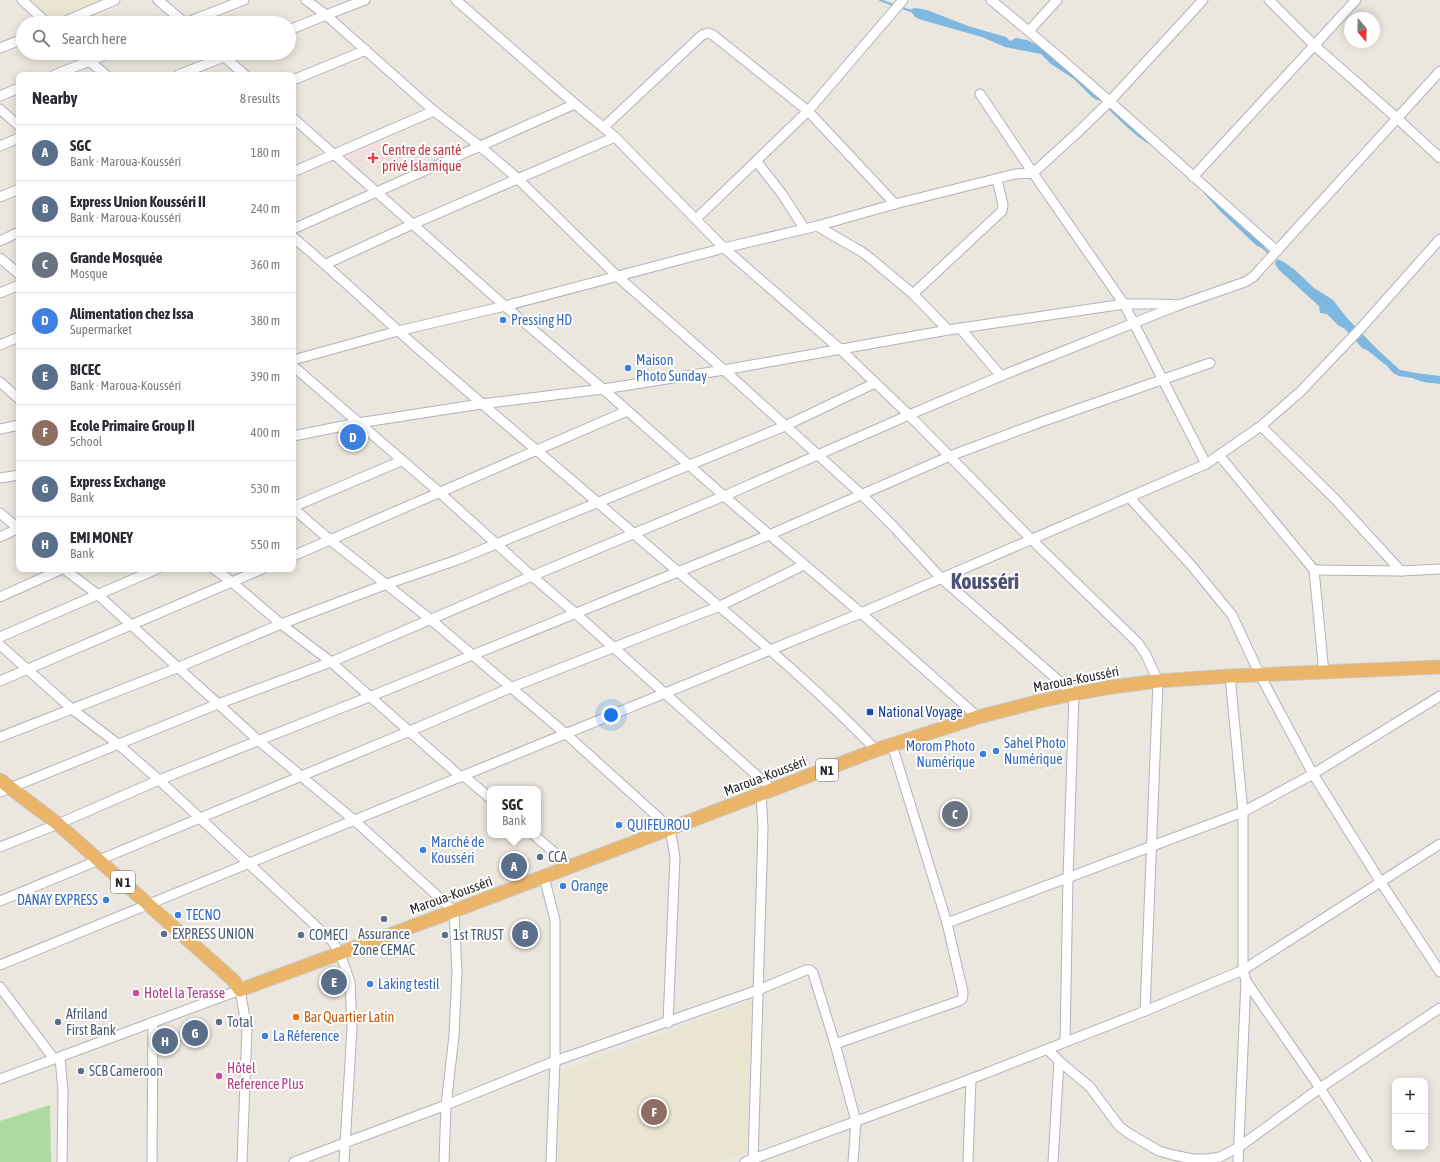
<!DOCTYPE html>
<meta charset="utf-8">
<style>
:root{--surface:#fff;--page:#f7f7f7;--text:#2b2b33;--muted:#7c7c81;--line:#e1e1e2;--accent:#5257e4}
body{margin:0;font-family:"Asap Condensed",sans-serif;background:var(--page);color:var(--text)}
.controls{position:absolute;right:12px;bottom:12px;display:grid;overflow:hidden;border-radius:8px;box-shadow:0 2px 10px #0003}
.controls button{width:36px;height:36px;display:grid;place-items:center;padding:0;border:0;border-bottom:1px solid var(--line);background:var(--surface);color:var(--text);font:20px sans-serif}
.compass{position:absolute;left:1344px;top:12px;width:36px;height:36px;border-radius:50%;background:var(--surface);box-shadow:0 2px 10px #0003;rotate:161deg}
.you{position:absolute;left:611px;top:715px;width:14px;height:14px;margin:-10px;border:3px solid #fff;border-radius:50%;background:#1a73e8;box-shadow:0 0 0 6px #1a73e833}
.badge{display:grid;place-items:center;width:26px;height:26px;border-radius:50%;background:var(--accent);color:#fff;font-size:13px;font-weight:700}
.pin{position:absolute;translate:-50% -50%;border:2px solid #fff;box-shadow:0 1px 4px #0006}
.popup{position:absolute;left:487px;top:786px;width:54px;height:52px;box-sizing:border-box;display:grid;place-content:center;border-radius:8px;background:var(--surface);filter:drop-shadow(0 1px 3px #0005);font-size:13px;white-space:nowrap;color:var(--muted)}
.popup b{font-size:15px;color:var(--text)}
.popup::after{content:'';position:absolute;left:50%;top:100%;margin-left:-8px;border:8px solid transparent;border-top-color:var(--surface)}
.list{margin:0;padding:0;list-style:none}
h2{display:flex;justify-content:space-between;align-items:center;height:52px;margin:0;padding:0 16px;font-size:17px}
h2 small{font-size:13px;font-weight:400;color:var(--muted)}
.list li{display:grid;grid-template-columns:26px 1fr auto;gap:12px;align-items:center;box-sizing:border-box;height:56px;padding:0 16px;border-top:1px solid var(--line)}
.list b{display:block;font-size:15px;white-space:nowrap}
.list p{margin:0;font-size:13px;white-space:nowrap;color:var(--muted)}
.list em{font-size:13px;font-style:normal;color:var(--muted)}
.icon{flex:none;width:22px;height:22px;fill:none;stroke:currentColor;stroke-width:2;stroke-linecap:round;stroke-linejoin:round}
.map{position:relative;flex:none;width:1440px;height:1162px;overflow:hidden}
.search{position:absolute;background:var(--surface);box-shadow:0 2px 10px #0003;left:16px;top:16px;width:280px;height:44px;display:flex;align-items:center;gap:10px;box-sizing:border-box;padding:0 14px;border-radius:22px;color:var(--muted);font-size:15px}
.panel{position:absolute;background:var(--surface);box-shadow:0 2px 10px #0003;left:16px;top:72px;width:280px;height:500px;border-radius:8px}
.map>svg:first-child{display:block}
</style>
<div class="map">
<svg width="1440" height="1162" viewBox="0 0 1440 1162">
<rect width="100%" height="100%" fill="#ebe7de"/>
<g fill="#eae5d0">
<path d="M31 0H107L56 23H54Z"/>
<path d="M753 1000 746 1152 719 1162H558L562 1071Z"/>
</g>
<path fill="#f0dfdd" d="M376 138 383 151 395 147 404 163 380 175 374 164 358 170 352 162 348 163 343 154Z"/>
<path fill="#acdaa1" d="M50 1105 51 1162H0V1121Z"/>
<g fill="#7eb7e0">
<path d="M915 8 927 10 968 26 1006 37 1010 41 1016 38 1027 40 1043 48 1103 101 1097 100 1092 97 1074 79 1051 64 1041 54 1005 47 982 37 922 20 915 17 910 10Z"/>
<path d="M1110 107 1155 146C1145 146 1118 118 1109 110Z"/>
<path d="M1202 188 1263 243 1265 247 1262 248 1257 246 1221 212 1202 191Z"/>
<path d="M1277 259 1284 262 1295 270 1314 288 1333 300 1347 318 1377 349 1400 370 1416 373 1440 376V384L1423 382 1412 378 1399 376 1393 373 1387 366 1367 350 1362 348 1345 329 1338 325 1327 314 1320 313 1319 306 1279 270 1275 264Z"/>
</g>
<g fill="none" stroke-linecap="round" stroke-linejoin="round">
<g stroke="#7eb7e0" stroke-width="2">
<path d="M880 0 896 6"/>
<path d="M900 7 911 11"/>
<path d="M1262 247 1271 255"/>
</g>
<defs>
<g id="minor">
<path d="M22 0 47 23"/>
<path d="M158 0 185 23"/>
<path d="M306 0 326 15 365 0"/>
<path d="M456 0 575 104 615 137"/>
<path d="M991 0C1089 80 1182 167 1277 251"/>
<path d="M1269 0 1314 45 1398 119 1440 158"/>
<path d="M61 23 115 0"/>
<path d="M185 23 244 0"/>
<path d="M289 30 326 15 434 111 481 147 517 178 617 276 724 370 861 494 893 526 941 578 1074 694 1068 878 1065 1042"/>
<path d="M1029 31 1057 0"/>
<path d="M0 48 23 39"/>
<path d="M80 53 106 75"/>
<path d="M221 54 245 75"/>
<path d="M54 75 110 53"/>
<path d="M178 75 234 53"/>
<path d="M293 80 366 50"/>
<path d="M980 94 1033 173 1124 304 1206 464"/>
<path d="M0 96 19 88"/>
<path d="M0 109 19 126"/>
<path d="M293 118 505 306 603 389 724 496 861 613 978 717"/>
<path d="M604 127 702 35 708 33 713 35 808 111 895 204"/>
<path d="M0 146 19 138"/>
<path d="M757 162 782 194 804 228"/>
<path d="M293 172 434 111"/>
<path d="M1193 177 1356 0"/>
<path d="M0 197 19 189"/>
<path d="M696 219 808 111 903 0"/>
<path d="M817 226 862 252 870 258 913 294 948 330"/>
<path d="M293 229 575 104"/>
<path d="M293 237C334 271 372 308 413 344 485 407 559 469 632 532 714 604 801 671 876 750"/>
<path d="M0 241 19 232"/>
<path d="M0 258 19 274"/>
<path d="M326 264 413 224 615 137 724 248 840 349 909 415 1031 539 1138 643 1146 655 1158 681 1145 1011"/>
<path d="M0 293 19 285"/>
<path d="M913 294 1002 211 1003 205 997 179"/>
<path d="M960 328 1001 376"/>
<path d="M0 345 19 337"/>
<path d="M293 360 398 331 505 306 724 248 817 226 895 204 1015 174 1033 173 1076 134 1110 101 1203 0"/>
<path d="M293 366 439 492 532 576 575 613 773 790"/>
<path d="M0 382 19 399"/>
<path d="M1261 426 1335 499 1401 571"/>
<path d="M0 429 19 425"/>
<path d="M293 436 358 423 481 404 603 389 724 370 948 330 1124 304H1157L1179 305 1245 282 1253 277 1440 71"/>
<path d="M1219 455 1314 570 1324 673"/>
<path d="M0 478 19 475"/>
<path d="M1129 497 1191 565 1232 615 1260 675 1313 774 1380 881 1440 972"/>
<path d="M293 507 401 461"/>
<path d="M293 508 330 540 430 619 566 734 670 828 675 857 668 1023"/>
<path d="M0 513 19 529"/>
<path d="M0 537 19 528"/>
<path d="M293 556 627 411"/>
<path d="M64 569 97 594 259 741 354 820 454 911 457 972 454 1036 446 1105 444 1162"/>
<path d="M214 569 232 582 281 624 331 662 461 777H465L490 798"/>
<path d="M1314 570 1401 571 1440 569"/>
<path d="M0 597 62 569"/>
<path d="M0 637 157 569"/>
<path d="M0 645 72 709 118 744 159 780 332 941 340 953 350 982 352 1028 344 1162"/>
<path d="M1230 676 1243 812V970L1246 981 1320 1088 1367 1162"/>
<path d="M0 681 262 569"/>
<path d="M0 737 177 668 281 624 387 584 457 560 785 426 875 383"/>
<path d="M0 792 218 704 331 662 532 576 724 496 909 415 1001 376 1179 305"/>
<path d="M534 835 571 867"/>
<path d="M0 847 58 824 159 780 369 697 769 535 950 456 1041 422 1210 363"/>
<path d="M544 877 555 920V1061L551 1162"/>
<path d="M0 901 410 731 510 688 720 606 804 565"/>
<path d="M947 923 1243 812 1313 774 1440 696"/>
<path d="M0 965 861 613 1206 464 1261 426 1300 392 1360 329 1440 239"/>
<path d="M0 987 54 1059"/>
<path d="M835 1044 959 1001C963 999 963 997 963 992L947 923 892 745"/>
<path d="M1047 1049 1059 1061 1090 1087 1119 1126 1128 1133 1159 1151 1173 1155 1193 1159H1207L1220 1157 1239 1147 1320 1088 1440 1008"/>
<path d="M60 1057 63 1092 62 1162"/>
<path d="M0 1079 240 990 247 1029 242 1162"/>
<path d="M152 1162 153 1022"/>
<path d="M294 1162 446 1105 555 1061 758 990 806 970H810L813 973 835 1044 856 1121 853 1162"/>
<path d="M745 1162 971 1079 1145 1011 1243 970 1440 844"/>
<path d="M753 1162 763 828 761 795"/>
<path d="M968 1162 971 1079"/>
<path d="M1053 1162 1059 1061"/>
<path d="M1238 1162 1246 981"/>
</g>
<path id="highway" d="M0 780 58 824 233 980 240 990 454 911 876 750 978 717 1040 701 1074 694 1111 687 1158 681 1230 676 1440 667"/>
</defs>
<use href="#minor" stroke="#b2b2bc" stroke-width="11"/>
<use href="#highway" stroke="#c8c8c8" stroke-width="15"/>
<use href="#minor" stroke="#fff" stroke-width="9"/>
<use href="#highway" stroke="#eab569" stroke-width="13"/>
</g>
<path fill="#e0444e" stroke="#fff" stroke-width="1.5" d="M371 152h4v4h4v4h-4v4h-4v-4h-4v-4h4z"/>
<g fill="#3f7fe0" stroke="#fff" stroke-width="1.5">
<circle cx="503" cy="320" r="4"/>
<circle cx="628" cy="368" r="4"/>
<circle cx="996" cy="751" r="4"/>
<circle cx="983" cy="754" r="4"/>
<circle cx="619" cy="825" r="4"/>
<circle cx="423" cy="850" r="4"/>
<circle cx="563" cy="886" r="4"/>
<circle cx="106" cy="900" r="4"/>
<circle cx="178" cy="915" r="4"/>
<circle cx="370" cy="984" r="4"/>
<circle cx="265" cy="1036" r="4"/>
</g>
<rect fill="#1a4fb4" stroke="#fff" stroke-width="1.5" x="866" y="708" width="8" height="8" rx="2"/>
<g fill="#5c6f8a" stroke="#fff" stroke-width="1.5">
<circle cx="540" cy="857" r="4"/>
<circle cx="384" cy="919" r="4"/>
<circle cx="164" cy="934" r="4"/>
<circle cx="301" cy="935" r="4"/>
<circle cx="445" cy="935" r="4"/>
<circle cx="58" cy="1022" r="4"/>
<circle cx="219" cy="1022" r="4"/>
<circle cx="81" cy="1071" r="4"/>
</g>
<g fill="#d1479c" stroke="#fff" stroke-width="1.5">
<circle cx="136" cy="993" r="4"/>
<circle cx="219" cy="1076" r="4"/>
</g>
<circle fill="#e8710a" stroke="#fff" stroke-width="1.5" cx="296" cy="1017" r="4"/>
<g text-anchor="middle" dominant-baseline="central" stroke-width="4" stroke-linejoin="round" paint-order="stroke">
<g fill="#fff" stroke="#6a6a6a" stroke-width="1">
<rect x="816" y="759" width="22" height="22" rx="3"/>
<rect x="111" y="871" width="24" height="22" rx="3"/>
</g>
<g font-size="13" font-weight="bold" fill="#2a2a2a">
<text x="827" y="770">N1</text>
<text x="123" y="882">N 1</text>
</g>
<g font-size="14" fill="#be3a42" stroke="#fff" text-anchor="start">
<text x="382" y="150">Centre de santé<tspan x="382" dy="16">privé Islamique</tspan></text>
</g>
<g font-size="14" fill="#366cbe" stroke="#fff" text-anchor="start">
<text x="511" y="320">Pressing HD</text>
<text x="636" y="360">Maison<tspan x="636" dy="16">Photo Sunday</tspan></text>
<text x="1004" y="743">Sahel Photo<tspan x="1004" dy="16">Numérique</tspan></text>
<text x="975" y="746" text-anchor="end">Morom Photo<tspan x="975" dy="16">Numérique</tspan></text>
<text x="627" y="825">QUIFEUROU</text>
<text x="431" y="842">Marché de<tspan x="431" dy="16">Kousséri</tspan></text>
<text x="571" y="886">Orange</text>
<text x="98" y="900" text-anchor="end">DANAY EXPRESS</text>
<text x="186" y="915">TECNO</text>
<text x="378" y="984">Laking testil</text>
<text x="273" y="1036">La Réference</text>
</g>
<g font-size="14" fill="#2a2a2a" stroke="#fff">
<text transform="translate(1076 679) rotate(-11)">Maroua-Kousséri</text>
<text transform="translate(765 776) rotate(-21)">Maroua-Kousséri</text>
<text transform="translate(451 895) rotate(-20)">Maroua-Kousséri</text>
</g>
<g font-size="14" fill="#164399" stroke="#fff" text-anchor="start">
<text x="878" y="712">National Voyage</text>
</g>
<g font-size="14" fill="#4e5e75" stroke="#fff" text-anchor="start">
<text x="548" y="857">CCA</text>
<text x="172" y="934">EXPRESS UNION</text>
<text x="384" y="934" text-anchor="middle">Assurance<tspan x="384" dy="16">Zone CEMAC</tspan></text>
<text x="309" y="935">COMECI</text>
<text x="453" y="935">1st TRUST</text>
<text x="66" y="1014">Afriland<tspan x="66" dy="16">First Bank</tspan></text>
<text x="227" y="1022">Total</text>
<text x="89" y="1071">SCB Cameroon</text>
</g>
<g font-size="14" fill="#b23c85" stroke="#fff" text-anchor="start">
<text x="144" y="993">Hotel la Terasse</text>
<text x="227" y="1068">Hôtel<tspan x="227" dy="16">Reference Plus</tspan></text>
</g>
<g font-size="14" fill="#c56008" stroke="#fff" text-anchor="start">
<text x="304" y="1017">Bar Quartier Latin</text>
</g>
<g font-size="22" font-weight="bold" fill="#505176" stroke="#fff">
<text x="985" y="581">Kousséri</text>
</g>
</g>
</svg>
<div class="controls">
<button>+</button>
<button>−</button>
</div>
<svg class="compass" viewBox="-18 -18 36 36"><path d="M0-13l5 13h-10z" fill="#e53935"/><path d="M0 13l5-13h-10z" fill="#7c7c81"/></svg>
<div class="you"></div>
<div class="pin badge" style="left:514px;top:866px;background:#5c6f8a">A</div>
<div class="popup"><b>SGC</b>Bank</div>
<div class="pin badge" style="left:525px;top:934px;background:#5c6f8a">B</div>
<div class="pin badge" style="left:955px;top:814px;background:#6b7280">C</div>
<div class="pin badge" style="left:353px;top:437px;background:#3f7fe0">D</div>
<div class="pin badge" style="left:334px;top:982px;background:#5c6f8a">E</div>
<div class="pin badge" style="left:654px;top:1112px;background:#8d6e63">F</div>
<div class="pin badge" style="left:195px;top:1033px;background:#5c6f8a">G</div>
<div class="pin badge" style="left:165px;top:1041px;background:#5c6f8a">H</div>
<div class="search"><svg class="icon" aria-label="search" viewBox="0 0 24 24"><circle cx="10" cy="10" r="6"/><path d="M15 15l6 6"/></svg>Search here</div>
<section class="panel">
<h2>Nearby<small>8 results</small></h2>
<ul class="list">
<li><span class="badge" style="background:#5c6f8a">A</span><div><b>SGC</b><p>Bank · Maroua-Kousséri</p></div><em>180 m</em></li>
<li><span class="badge" style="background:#5c6f8a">B</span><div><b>Express Union Kousséri II</b><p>Bank · Maroua-Kousséri</p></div><em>240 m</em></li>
<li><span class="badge" style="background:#6b7280">C</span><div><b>Grande Mosquée</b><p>Mosque</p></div><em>360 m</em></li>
<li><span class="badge" style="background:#3f7fe0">D</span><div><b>Alimentation chez Issa</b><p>Supermarket</p></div><em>380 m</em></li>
<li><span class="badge" style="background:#5c6f8a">E</span><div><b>BICEC</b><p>Bank · Maroua-Kousséri</p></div><em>390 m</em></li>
<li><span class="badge" style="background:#8d6e63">F</span><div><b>Ecole Primaire Group II</b><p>School</p></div><em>400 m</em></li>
<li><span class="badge" style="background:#5c6f8a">G</span><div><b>Express Exchange</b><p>Bank</p></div><em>530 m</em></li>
<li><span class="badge" style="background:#5c6f8a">H</span><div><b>EMI MONEY</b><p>Bank</p></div><em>550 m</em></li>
</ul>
</section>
</div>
